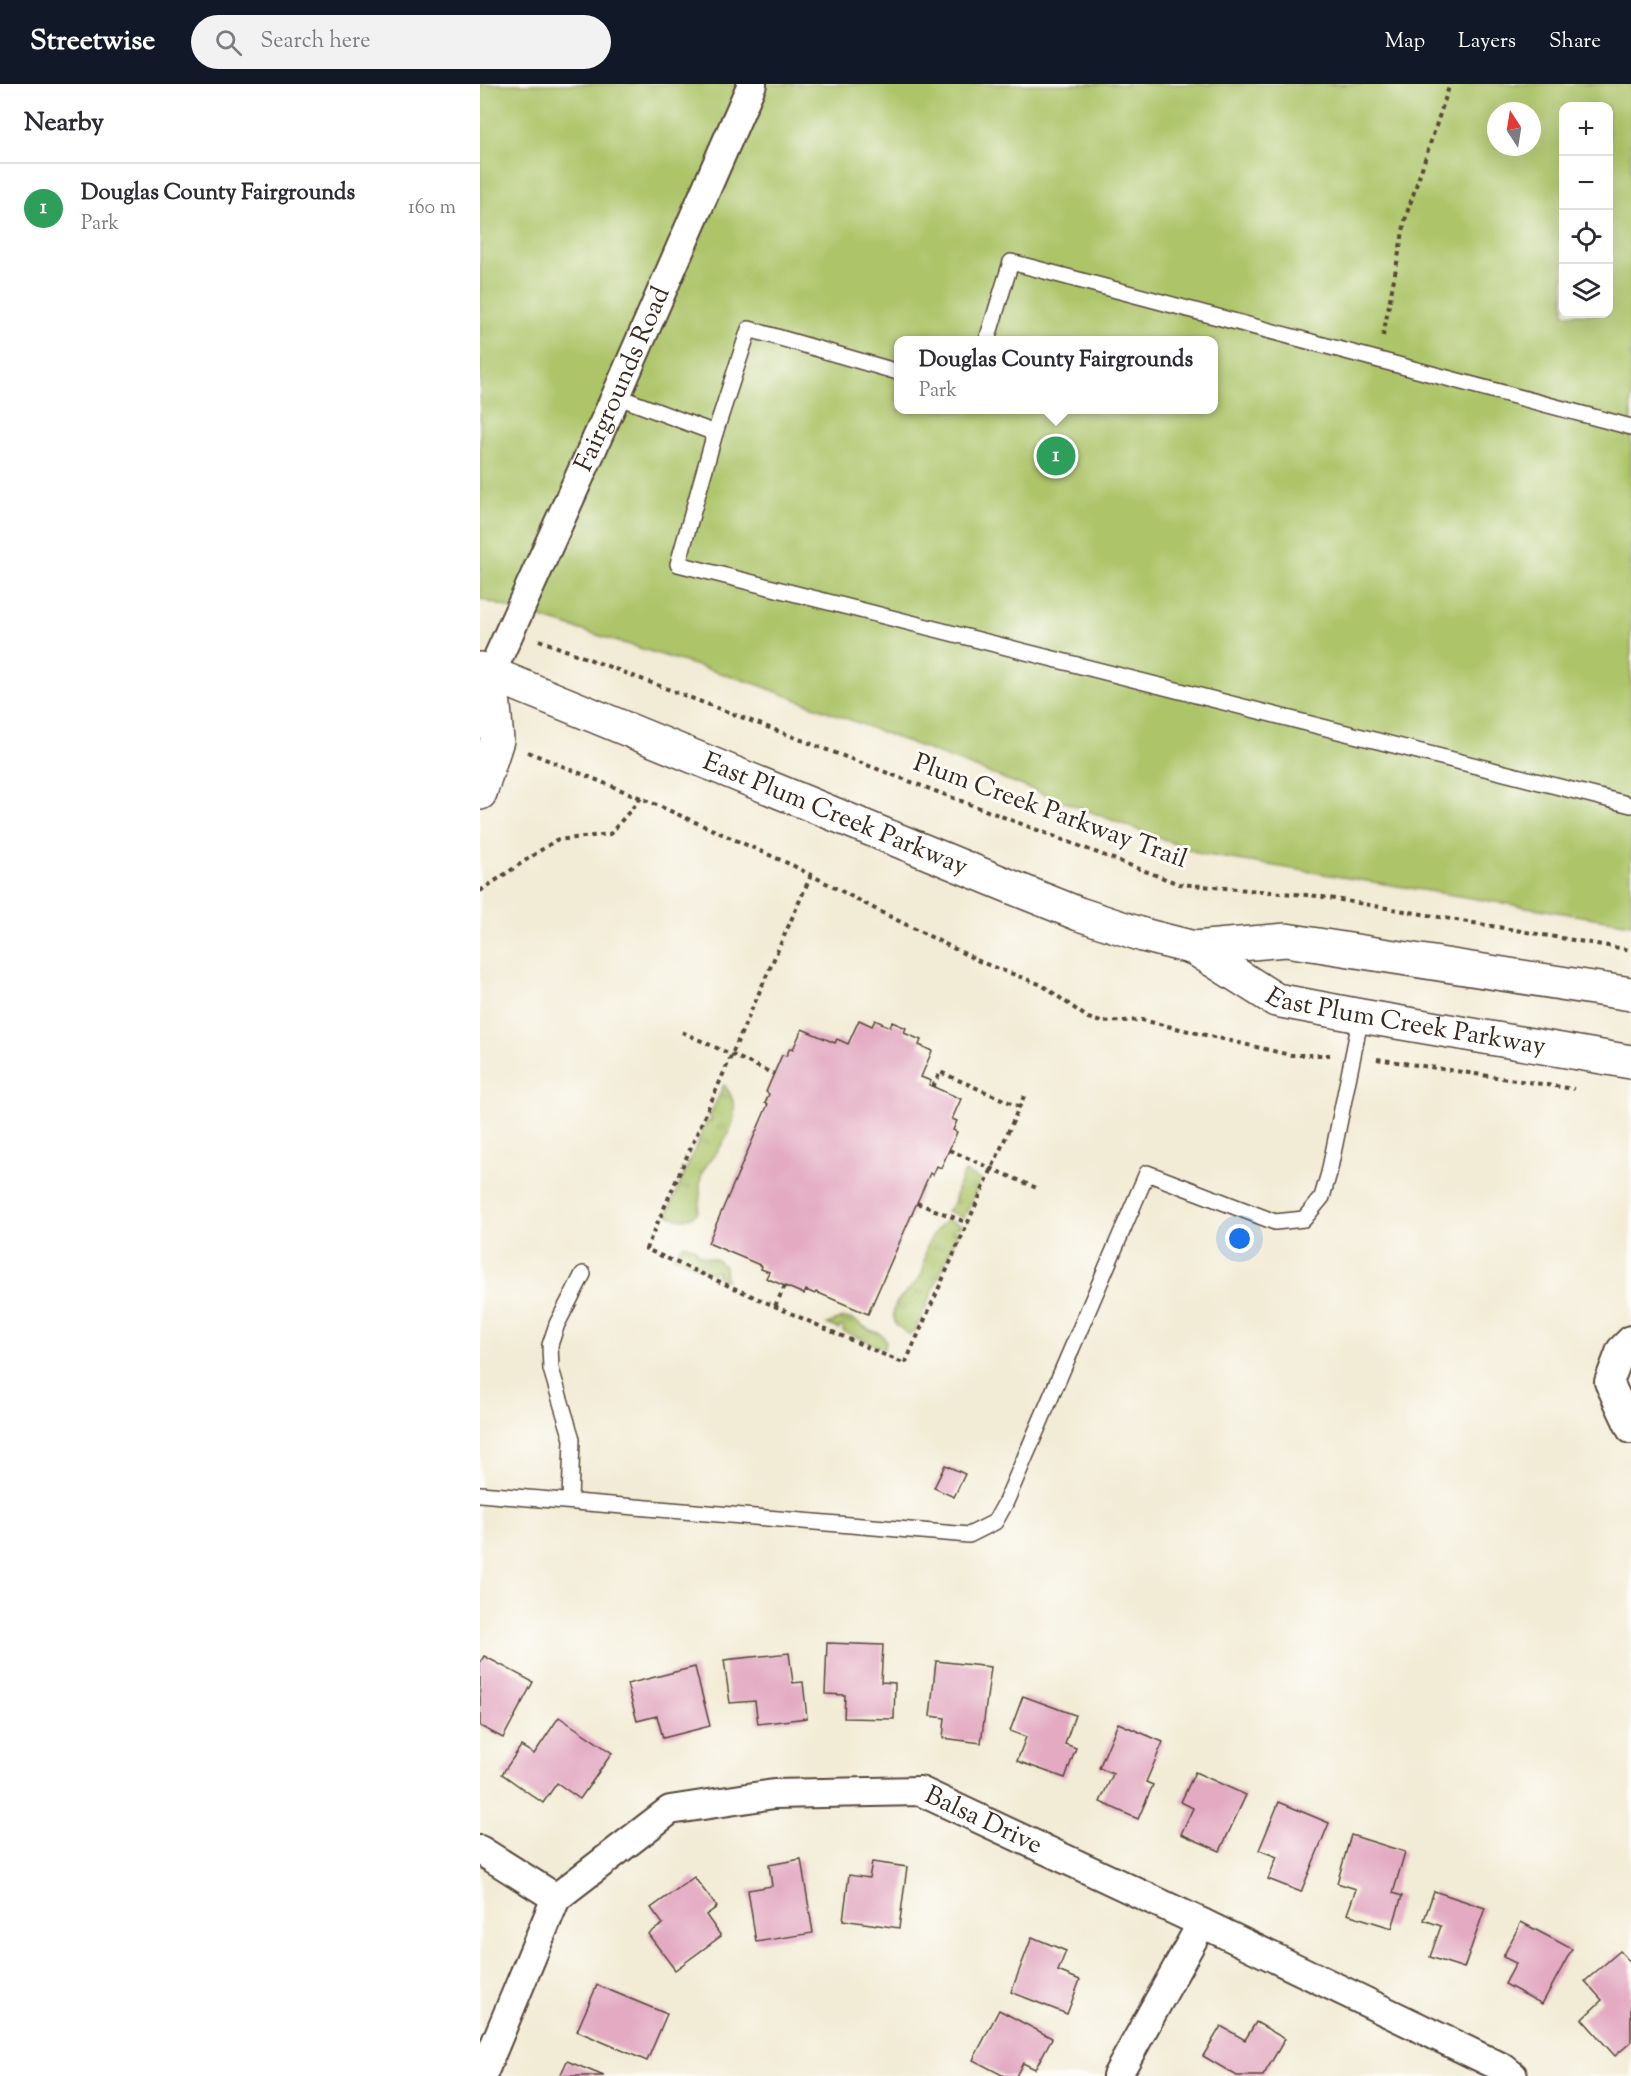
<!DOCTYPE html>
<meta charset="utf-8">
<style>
:root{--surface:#fff;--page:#f2f2f3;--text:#2b2b33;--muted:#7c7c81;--line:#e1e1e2;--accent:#111827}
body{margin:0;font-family:"Sorts Mill Goudy",serif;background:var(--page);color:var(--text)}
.controls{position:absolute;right:18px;top:18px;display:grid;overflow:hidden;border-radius:12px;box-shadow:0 6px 24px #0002}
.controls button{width:54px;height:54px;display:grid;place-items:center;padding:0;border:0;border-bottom:2px solid var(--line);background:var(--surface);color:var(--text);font:30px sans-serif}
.compass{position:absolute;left:1007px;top:18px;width:54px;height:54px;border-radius:50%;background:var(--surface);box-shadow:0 6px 24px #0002;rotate:348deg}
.you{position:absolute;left:760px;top:1155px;width:21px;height:21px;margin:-15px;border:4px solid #fff;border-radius:50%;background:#1a73e8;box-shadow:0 0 0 9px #1a73e833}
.badge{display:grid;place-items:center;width:39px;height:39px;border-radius:50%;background:var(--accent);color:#fff;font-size:20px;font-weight:700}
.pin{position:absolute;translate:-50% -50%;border:3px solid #fff;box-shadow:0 2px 6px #0006}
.popup{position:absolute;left:414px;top:252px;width:324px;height:78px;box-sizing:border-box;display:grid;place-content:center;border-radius:12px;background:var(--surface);filter:drop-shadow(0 2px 4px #0005);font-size:20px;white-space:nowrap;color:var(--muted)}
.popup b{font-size:22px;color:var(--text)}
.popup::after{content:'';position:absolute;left:50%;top:100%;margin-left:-12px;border:12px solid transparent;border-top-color:var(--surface)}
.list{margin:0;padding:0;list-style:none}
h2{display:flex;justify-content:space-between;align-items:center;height:78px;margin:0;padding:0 24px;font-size:26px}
h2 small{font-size:20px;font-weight:400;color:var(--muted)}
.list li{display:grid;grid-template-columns:39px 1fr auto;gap:18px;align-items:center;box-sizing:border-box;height:90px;padding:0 24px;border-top:2px solid var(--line)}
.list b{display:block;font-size:22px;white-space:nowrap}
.list p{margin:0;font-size:20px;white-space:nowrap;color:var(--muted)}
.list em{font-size:20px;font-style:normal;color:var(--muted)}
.icon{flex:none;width:33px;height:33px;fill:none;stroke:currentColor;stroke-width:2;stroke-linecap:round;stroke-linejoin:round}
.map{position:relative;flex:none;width:1151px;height:1992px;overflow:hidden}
header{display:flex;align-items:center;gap:36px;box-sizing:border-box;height:84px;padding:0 30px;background:var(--accent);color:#fff}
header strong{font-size:28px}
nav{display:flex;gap:33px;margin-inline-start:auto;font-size:21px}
.search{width:420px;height:54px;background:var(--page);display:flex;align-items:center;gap:15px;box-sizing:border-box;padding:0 21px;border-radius:33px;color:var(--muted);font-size:22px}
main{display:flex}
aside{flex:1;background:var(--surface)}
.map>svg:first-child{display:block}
</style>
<header>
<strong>Streetwise</strong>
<div class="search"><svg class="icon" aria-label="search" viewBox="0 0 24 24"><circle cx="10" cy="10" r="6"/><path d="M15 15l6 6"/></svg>Search here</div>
<nav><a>Map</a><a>Layers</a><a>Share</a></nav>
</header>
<main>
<aside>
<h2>Nearby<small></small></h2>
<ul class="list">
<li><span class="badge" style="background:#2e9e5b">1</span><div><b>Douglas County Fairgrounds</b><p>Park</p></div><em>160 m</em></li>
</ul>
</aside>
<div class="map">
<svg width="1151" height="1992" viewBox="0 0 1151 1992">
<defs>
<pattern id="grass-tufts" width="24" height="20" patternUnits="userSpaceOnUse" patternTransform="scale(1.5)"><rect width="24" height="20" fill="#adc469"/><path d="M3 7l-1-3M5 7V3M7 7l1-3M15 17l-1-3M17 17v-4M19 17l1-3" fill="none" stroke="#8e9f56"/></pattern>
</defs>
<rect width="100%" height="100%" fill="#fdfcf7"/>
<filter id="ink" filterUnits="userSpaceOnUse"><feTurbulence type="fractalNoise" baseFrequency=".0167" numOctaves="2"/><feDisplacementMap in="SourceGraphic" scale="12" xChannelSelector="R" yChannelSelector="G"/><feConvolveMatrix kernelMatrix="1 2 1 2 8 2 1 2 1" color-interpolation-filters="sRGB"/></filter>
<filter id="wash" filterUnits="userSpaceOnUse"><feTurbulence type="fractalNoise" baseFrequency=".008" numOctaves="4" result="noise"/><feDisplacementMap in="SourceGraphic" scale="24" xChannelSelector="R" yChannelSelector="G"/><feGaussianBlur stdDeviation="1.35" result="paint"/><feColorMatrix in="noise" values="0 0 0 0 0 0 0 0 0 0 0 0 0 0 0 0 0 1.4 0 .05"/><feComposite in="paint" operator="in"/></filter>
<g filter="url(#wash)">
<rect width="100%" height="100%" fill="#f2ebd5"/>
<g fill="url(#grass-tufts)" stroke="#747744" stroke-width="1.5">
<path d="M244 1001C263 1024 253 1047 236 1069 231 1076 223 1083 221 1093 218 1105 223 1118 217 1129 207 1138 198 1136 187 1130L227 1037 230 1038 232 1035 229 1033Z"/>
<path d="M485 1088 501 1096 484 1134 467 1127 474 1119 478 1102Z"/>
<path d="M467 1136 481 1141 480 1144 477 1143 475 1147 478 1149 435 1248 432 1247 430 1251 416 1241C405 1213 434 1209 442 1190 444 1184 444 1177 445 1171 447 1156 456 1145 467 1136Z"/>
<path d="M204 1160 213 1163 220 1171 237 1176 245 1183 246 1196 236 1191 238 1188 235 1186 232 1189 193 1172Z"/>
<path d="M363 1234C373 1234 378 1238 386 1244 394 1249 401 1247 406 1257L404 1265 363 1247 364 1244 361 1242 359 1245 347 1240Z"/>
</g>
<path fill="#adc469" stroke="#747744" stroke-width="1.5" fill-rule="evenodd" d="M0 0H1151V840L721 770 276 600 0 515ZM1084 22H1128V230H1084ZM1016 27H1052V63H1016ZM418 256H734V326H418Z"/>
<g id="blocks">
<g fill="#e3aac2">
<path d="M379 936 392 942 395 936 410 943 412 938 426 944 424 949 441 956 439 961 452 967 441 993 451 997 449 1001 481 1015 472 1035 477 1037 473 1046 477 1048 461 1084 457 1082 453 1091 450 1089 388 1230 336 1208 335 1210 326 1206 324 1210 286 1194 289 1188 281 1185 282 1182 228 1159 288 1020 285 1019 289 1010 286 1008 302 971 306 972 310 964 313 965 322 945 355 959 357 955 368 960Z"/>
<path d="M465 1381 485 1390 474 1413 454 1404Z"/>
<path d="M347 1559 403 1561 401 1598 415 1599 414 1635 364 1634 365 1611 345 1610Z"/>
<path d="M309 1569 313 1599 323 1598 327 1634 278 1640 275 1617 250 1619 244 1576Z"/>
<path d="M4 1572 53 1598 23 1654 0 1642V1579Z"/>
<path d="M456 1577 511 1583 501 1659 463 1654 465 1634 450 1632Z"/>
<path d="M215 1583 230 1642 183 1654 177 1632 157 1637 147 1600Z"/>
<path d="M543 1612 595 1631 585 1660 596 1664 585 1694 537 1677 546 1653 530 1647Z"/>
<path d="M79 1633 132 1669 100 1715 77 1699 63 1719 22 1690 41 1662 54 1670Z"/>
<path d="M638 1639 683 1658 666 1698 673 1701 658 1735 620 1718 633 1690 619 1684Z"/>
<path d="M715 1688 766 1711 740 1767 701 1750 713 1724 701 1718Z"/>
<path d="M799 1718 849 1739 821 1808 788 1795 797 1773 779 1766Z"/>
<path d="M871 1751 925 1768 913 1809 922 1812 912 1844 867 1830 876 1805 857 1799Z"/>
<path d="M321 1775 333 1849 276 1858 268 1806 292 1802 289 1781Z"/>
<path d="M392 1778 427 1783 419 1844 363 1836 369 1791 389 1794Z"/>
<path d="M214 1793 237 1823 226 1831 241 1852 195 1886 168 1850 183 1840 171 1824Z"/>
<path d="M954 1807 1005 1824 984 1884 950 1873 961 1842 944 1836Z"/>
<path d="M1041 1838 1092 1865 1062 1920 1025 1900 1036 1879 1023 1873Z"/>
<path d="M552 1853 586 1867 578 1887 600 1896 587 1930 531 1908Z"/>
<path d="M1140 1867 1151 1879V1958L1135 1972 1102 1935 1122 1916 1105 1897Z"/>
<path d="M117 1901 187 1930 167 1977 97 1947Z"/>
<path d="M519 1926 572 1954 555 1985 543 1979 536 1992H524L493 1976Z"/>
<path d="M776 1938 805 1955 783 1992H757L723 1972 741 1942 765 1956Z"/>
<path d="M87 1977 124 1992H80Z"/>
</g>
</g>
</g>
<g filter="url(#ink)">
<use href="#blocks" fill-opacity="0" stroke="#564739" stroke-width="1.5"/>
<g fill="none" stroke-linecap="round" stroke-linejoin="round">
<defs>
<g id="service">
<path d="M507 256 531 178 1151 343"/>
<path d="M418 288 269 245 235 349 198 480 1151 721"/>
<path d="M136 312 235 349"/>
<path d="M0 1410 489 1451 515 1438 525 1420 667 1089 795 1138 824 1135 842 1113 849 1089 881 932"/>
<path d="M90 1417 92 1355 71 1285 70 1261 77 1240 103 1190"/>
</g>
<g id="minor">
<path id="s1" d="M11 589 136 312 272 0"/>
<path d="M1151 1256 1141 1266 1129 1298 1151 1345"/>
<path d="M0 1766 76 1814"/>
<path id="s2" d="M2 1992 76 1814 190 1726 294 1710 440 1707 722 1839 1023 1984 1033 1992"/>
<path d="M637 1992 722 1839"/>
</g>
<path id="tertiary" d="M0 709 17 656 11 589"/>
<g id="secondary">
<path id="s3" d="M0 585 534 804 599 830 663 851 714 864 796 916 881 932 1151 978"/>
<path d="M714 864 806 856 1151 910"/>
</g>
</defs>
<use href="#service" stroke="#564739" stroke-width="18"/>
<use href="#minor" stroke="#564739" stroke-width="32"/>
<use href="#tertiary" stroke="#564739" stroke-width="36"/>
<use href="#secondary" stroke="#564739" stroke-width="36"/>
<g stroke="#564739" stroke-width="4" stroke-dasharray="4.5 4.5" stroke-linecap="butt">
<path d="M903 252 926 132 970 0"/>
<path d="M59 556 699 800 837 812 1151 866"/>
<path d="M48 668 161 714 314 782 399 827 503 879 562 901 608 934 621 938 662 936 810 971H850"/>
<path d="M331 791 166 1165 425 1280 545 1010"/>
<path d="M0 807 76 756 130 750 161 714"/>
<path d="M202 948 294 990"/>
<path d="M897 975 1094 1005"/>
<path d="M453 1003 460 988 540 1023"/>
<path d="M469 1066 559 1105"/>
<path d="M437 1119 488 1139"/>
<path d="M295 1222 305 1202"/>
</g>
<use href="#service" stroke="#fff" stroke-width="15"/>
<use href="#minor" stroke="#fff" stroke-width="28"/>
<use href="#tertiary" stroke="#fff" stroke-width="33"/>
<use href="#secondary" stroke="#fff" stroke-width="33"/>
</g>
</g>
<g text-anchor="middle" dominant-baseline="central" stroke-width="6" stroke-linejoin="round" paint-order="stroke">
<g font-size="26" fill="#3b2a1e" stroke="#fdfcf7">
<text stroke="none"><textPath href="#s1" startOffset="322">Fairgrounds Road</textPath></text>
<text transform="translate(570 728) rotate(20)">Plum Creek Parkway Trail</text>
<text stroke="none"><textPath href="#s3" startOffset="384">East Plum Creek Parkway</textPath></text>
<text stroke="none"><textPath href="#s3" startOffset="996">East Plum Creek Parkway</textPath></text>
<text stroke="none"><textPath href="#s2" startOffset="658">Balsa Drive</textPath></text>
</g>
</g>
</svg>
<div class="controls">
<button>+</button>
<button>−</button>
<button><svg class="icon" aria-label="locate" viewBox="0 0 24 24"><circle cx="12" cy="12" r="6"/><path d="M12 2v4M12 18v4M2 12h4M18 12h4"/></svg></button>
<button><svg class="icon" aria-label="layers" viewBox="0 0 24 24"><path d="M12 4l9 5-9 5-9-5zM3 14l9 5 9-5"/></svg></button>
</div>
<svg class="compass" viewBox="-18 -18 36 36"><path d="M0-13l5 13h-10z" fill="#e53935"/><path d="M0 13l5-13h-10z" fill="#7c7c81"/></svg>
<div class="you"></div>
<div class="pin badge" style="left:576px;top:372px;background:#2e9e5b">1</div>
<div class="popup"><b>Douglas County Fairgrounds</b>Park</div>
</div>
</main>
